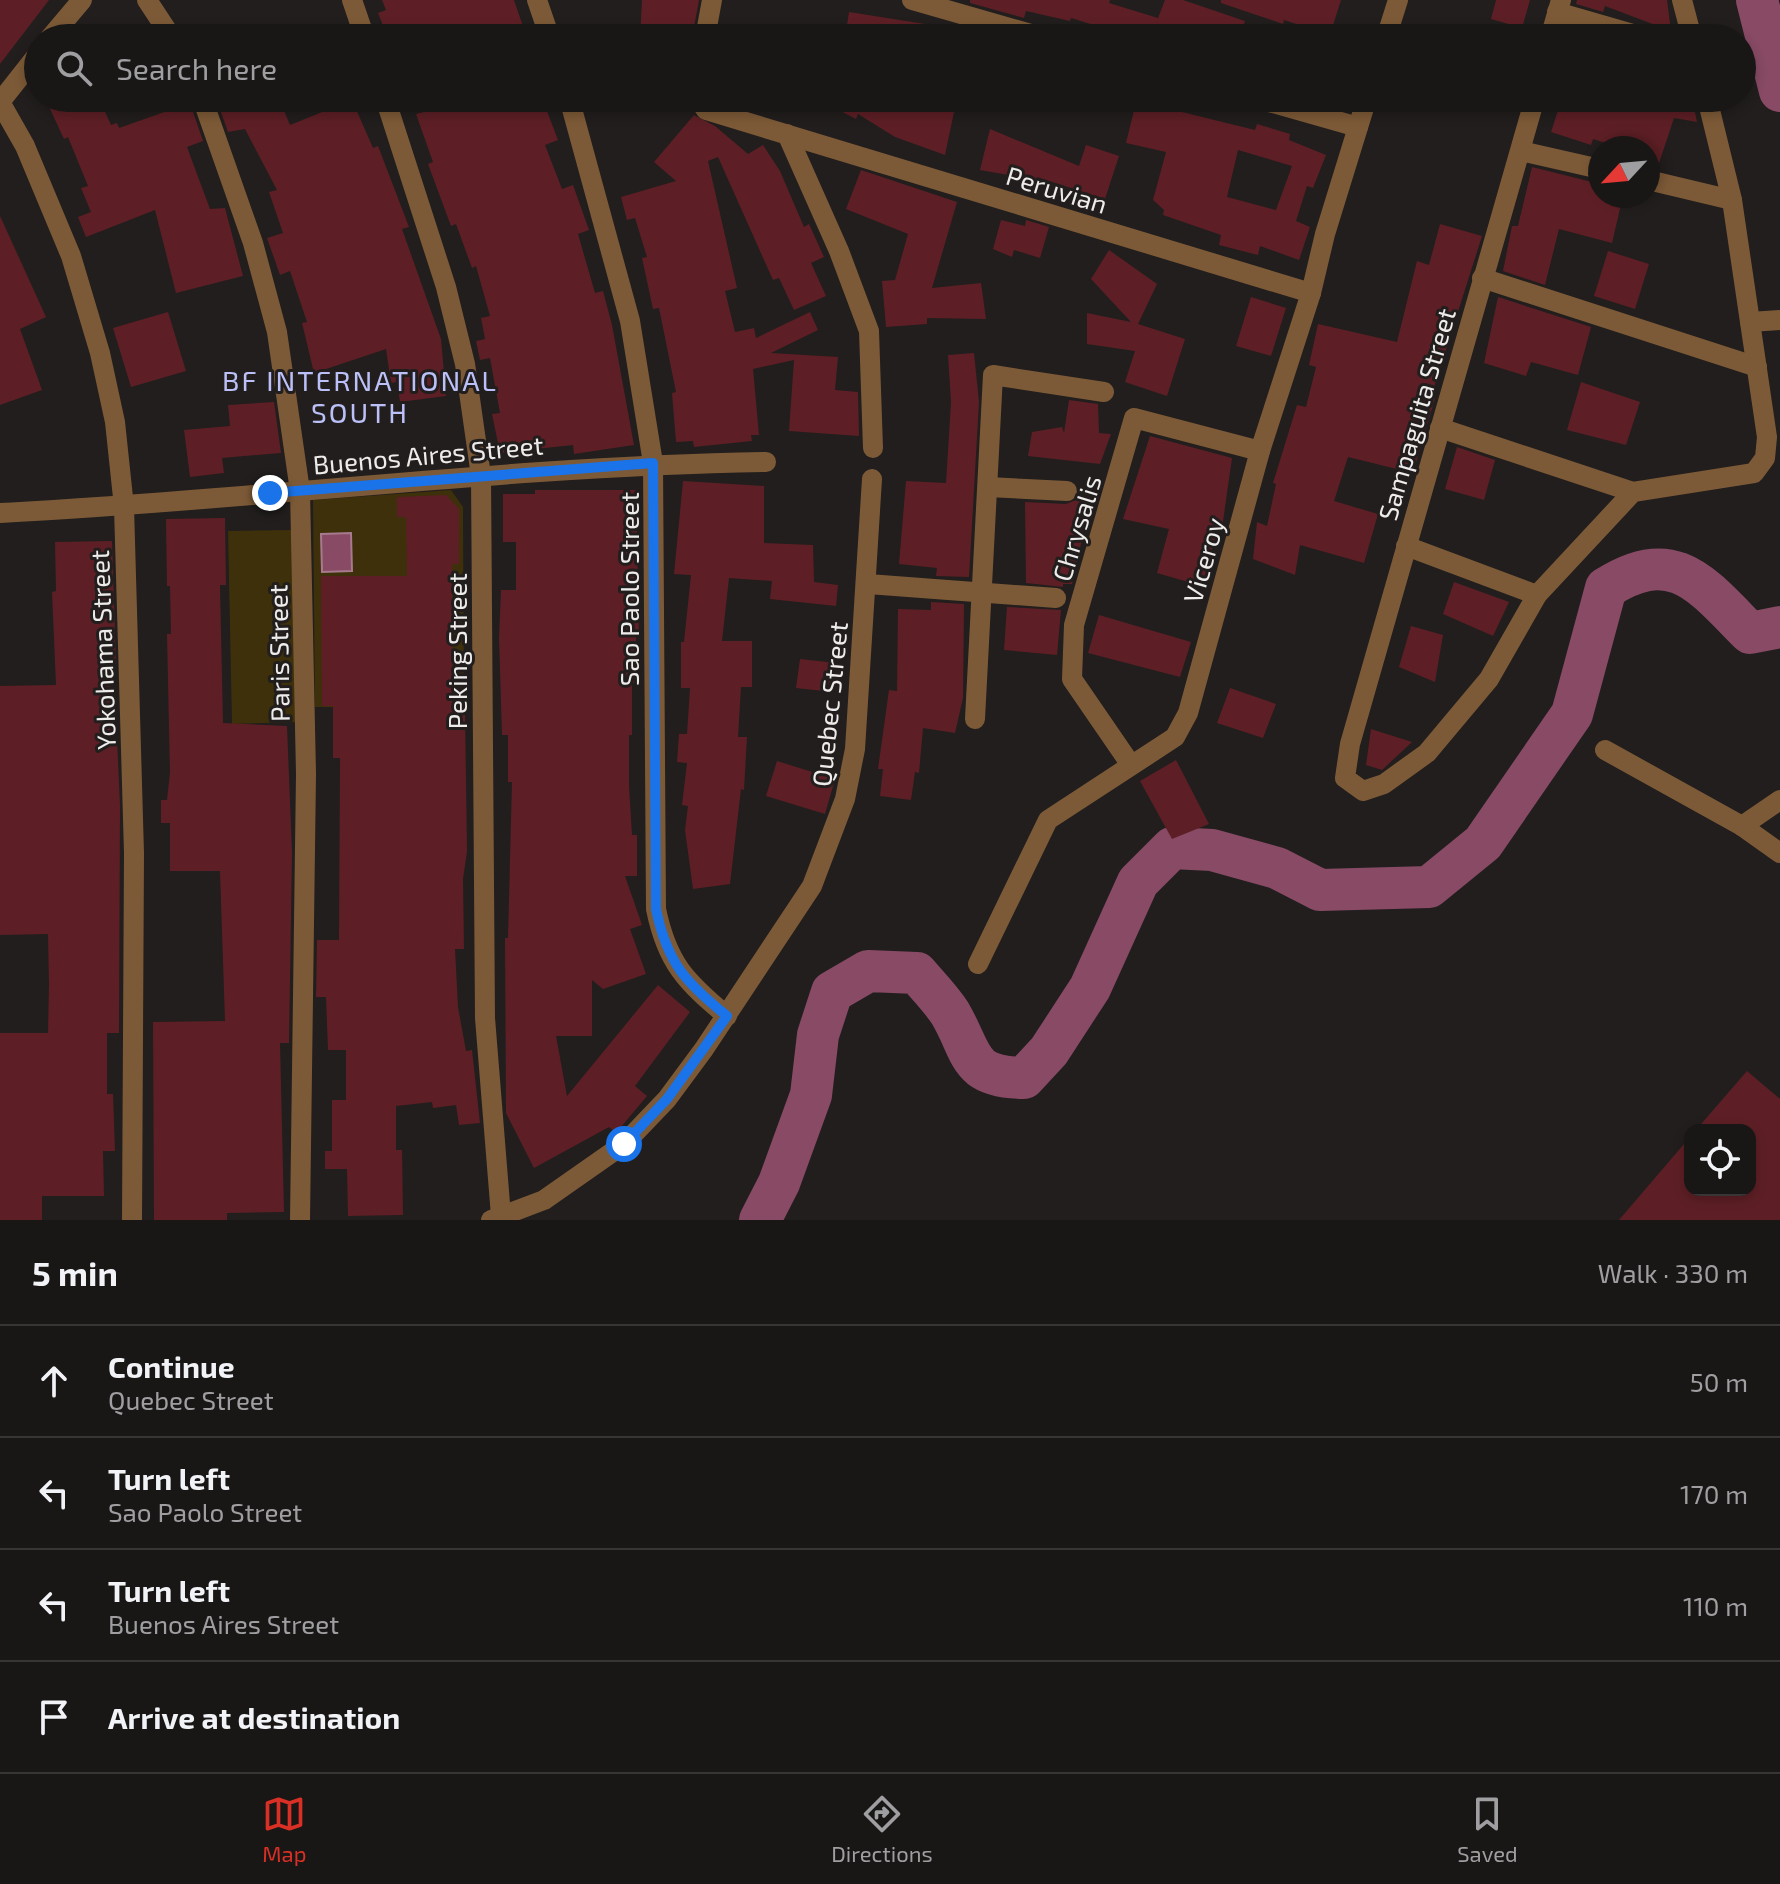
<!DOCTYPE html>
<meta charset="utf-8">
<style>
:root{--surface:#191616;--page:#221f1f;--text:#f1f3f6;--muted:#9f9fa1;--line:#373535;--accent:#d93025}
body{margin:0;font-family:"Exo 2",sans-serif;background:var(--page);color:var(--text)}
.controls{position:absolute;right:24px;bottom:24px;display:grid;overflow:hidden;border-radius:16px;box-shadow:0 4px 12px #0003}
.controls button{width:72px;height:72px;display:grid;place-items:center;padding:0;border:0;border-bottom:2px solid var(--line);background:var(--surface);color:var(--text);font:40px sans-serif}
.compass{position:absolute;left:1588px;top:136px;width:72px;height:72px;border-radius:50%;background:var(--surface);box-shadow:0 4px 12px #0003;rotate:244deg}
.stop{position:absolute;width:24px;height:24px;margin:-18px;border:6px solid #1a73e8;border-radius:50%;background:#fff}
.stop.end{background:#1a73e8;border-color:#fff;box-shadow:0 2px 8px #0008}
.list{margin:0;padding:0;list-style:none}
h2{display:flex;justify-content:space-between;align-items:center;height:104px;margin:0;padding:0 32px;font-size:34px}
h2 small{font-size:26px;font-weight:400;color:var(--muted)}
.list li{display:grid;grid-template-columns:52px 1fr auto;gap:24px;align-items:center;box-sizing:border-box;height:112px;padding:0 32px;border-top:2px solid var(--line)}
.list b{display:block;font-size:30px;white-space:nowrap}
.list p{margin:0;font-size:26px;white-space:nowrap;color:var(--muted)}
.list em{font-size:26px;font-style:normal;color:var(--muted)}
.icon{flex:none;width:44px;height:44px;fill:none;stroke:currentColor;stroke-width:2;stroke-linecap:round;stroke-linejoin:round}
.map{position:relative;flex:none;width:1780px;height:1220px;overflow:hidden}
.search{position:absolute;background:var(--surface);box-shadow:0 4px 12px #0003;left:24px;right:24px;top:24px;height:88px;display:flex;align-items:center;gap:20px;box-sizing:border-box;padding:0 28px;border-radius:44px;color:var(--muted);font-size:30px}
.sheet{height:552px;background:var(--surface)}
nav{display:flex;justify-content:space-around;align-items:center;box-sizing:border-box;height:112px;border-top:2px solid var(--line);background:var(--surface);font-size:22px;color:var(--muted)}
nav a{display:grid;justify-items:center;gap:4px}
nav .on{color:var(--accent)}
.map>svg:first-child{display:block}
</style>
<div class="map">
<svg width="1780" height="1220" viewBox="0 0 1780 1220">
<rect width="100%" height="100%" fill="#211e1d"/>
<g fill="#3d300a">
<path d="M451 490 463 507 464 708 315 707 313 500Z"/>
<path d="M295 530 299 722 232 724 228 531Z"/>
</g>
<path fill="#884a65" stroke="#a77b8d" stroke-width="2" d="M351 533 352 571 322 572 321 534Z"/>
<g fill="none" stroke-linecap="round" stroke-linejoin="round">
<g stroke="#884a65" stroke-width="42">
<path d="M1757 0 1780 91"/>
<path d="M760 1220 779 1183 811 1095 818 1035 832 992 868 971 917 973C928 986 941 999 950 1013 974 1054 966 1077 1024 1078L1049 1051 1090 988 1138 882 1172 848 1212 850 1277 868 1320 890 1429 887 1483 843 1572 714 1606 588C1674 544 1702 585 1750 633L1780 627"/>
</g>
</g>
<g fill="#5d1f25" fill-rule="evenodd">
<path d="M0 0H49L0 64Z"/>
<path d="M382 0H514L527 38H388L378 13 386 10Z"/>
<path d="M642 0H699L692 38H640Z"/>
<path d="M970 0H1110L1109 3 1158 18 1165 0H1183L1245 21 1239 38H1136L1071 18 1070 21 1026 11 1024 18 970 3Z"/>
<path d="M1221 0H1341L1330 35 1284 20 1283 24 1221 3Z"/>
<path d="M1496 0H1530L1522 28 1491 19Z"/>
<path d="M1577 0H1667L1671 31 1605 6 1603 12 1576 4Z"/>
<path d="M849 12 957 29 956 38H845Z"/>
<path d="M1569 29 1596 37V38H1567Z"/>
<path d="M45 98H99L111 125 117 123 119 128 190 103 203 141 187 147 210 209 225 208 243 276 176 293 155 210 86 237 78 217 91 212 81 188 88 186 68 137 64 139Z"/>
<path d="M216 98H279L290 125 352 100 373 148 378 146 409 227 402 229 441 339 446 396 400 402 397 382 391 383 386 349 314 373 302 323 307 322 290 271 280 275 267 238 283 233 269 192 277 190 245 129 228 132Z"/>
<path d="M419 98H542L558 140 545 145 562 189 573 185 589 230 578 234 595 293 603 291 612 325 634 445 574 454 573 445 500 453 492 414 500 413 490 358 480 360 476 341 485 339 481 318 490 316 476 266 472 268 456 224 451 226 428 164 433 162 416 114 424 112Z"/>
<path d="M815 98H957L945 155 895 137 858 114 856 119Z"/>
<path d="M1137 98H1177L1174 110 1255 130 1257 124 1290 134 1289 140 1326 155 1313 188 1307 186 1296 221 1310 227 1299 260 1260 246 1258 255 1219 245 1221 235 1163 215 1164 210 1153 200 1166 152 1126 143ZM1238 150 1292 166 1276 210 1227 197Z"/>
<path d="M1562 98H1692L1697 122 1674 118 1657 169 1648 167V148H1621L1593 139 1591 145 1551 132Z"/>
<path d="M694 115 715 126 748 154 763 145 780 171 804 227 809 224 824 257 811 263 826 296 794 310 779 278 773 280 718 157 708 161 737 288 725 291 735 332 754 328 756 338 810 312 818 330 771 353 838 357 835 390 858 392 859 436 789 431 794 360 753 369 759 435H751L752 441 694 447 693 441 676 442 672 393 676 392 659 308 653 309 642 258 647 257 635 218 627 220 621 197 676 181 654 162Z"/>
<path d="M990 129 1079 166 1086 145 1119 156 1105 199 1037 177 1036 180 980 170Z"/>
<path d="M1532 167 1600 184V196H1623L1612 243 1559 229 1545 285 1503 271 1512 226H1518Z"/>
<path d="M861 170 957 202 932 288 981 283 986 319 927 318V324L886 327 882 281 895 280 908 234 846 209Z"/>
<path d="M0 216 46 317 20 329 42 390 0 405Z"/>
<path d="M1001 220 1025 226 1026 220 1049 227 1040 258 1014 250 1012 257 993 249Z"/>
<path d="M1440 224 1482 236 1431 397 1435 398 1413 473 1348 457 1334 501 1378 514 1364 563 1300 545 1295 575 1253 559 1257 522 1267 526 1276 484 1273 483 1297 405 1306 407 1316 367 1309 365 1318 324 1397 342 1417 261 1429 265Z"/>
<path d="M1109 250 1157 284 1138 324 1185 339 1167 396 1125 382 1135 351 1087 344V313L1131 322 1091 279Z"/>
<path d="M1608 251 1649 264 1635 309 1594 296Z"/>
<path d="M1251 297 1286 308 1271 356 1236 346Z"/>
<path d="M1498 297 1591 327 1578 375 1531 362 1526 376 1484 363Z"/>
<path d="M168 312 186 371 131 387 113 328Z"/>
<path d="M974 353 979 402 969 577 936 576 937 568 899 564 906 481 946 483 951 402 948 355Z"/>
<path d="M1581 382 1640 402 1626 445 1567 430Z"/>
<path d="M1069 400 1098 404 1099 433 1111 434 1100 464 1028 456 1032 432 1062 427 1064 433Z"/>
<path d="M274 402 281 453 222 458 224 473 190 477 184 430 230 426 228 405Z"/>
<path d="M1150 436 1232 458 1222 528H1218L1202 586 1157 573 1169 529 1123 519Z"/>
<path d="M1457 447 1495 460 1484 500 1445 489Z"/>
<path d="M683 481 764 486V543L813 545 814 582 838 585 836 606 770 599 772 581 729 578 722 641H752V687H741L738 737H747L744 790 741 789 730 884 693 889 685 830 688 806 682 805 687 763 677 762 679 734H687L690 688H681V642H684L691 575 674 574Z"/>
<path d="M535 490H636L639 637H636V683H632V735H629V786L632 835H637V876H625L642 925 630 929 646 974 603 989 592 980V1036H556L567 1096 658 985 690 1012 635 1086 647 1096 616 1133 609 1127 534 1168 506 1113 505 938H508L512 782H508V735H502L499 638 501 590H516V542H503V494H535Z"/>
<path d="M446 495 459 509V564H452V711H465L467 851 463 879 464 949H455L458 1007 466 1051 472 1050 480 1123 459 1125 456 1105 433 1108 432 1102 396 1106V1150H402L403 1215 348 1216 347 1169H325V1151H332V1100H346V1050H328L326 997H316L317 940H339L340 758H333V706H322L321 576H407L406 517H397V497Z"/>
<path d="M1076 500H1083V535L1072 584H1063V587L1026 583 1025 502 1066 504Z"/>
<path d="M225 518 226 585H220L223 723 287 726 292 852 289 1043H280L284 1212 227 1213V1220H154L153 1022 225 1021 220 871H170V823H161V800H167L170 773 167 634H171L170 586H167L166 519Z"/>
<path d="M112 541 116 664 110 663 111 739H117L120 805 119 1033H107V1094H113L115 1151H103L104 1196H42V1220H0V1033H48L49 984 48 934 0 935V686L56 685 52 592 56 591 55 542Z"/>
<path d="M1454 582 1509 602 1493 636 1443 614Z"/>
<path d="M931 602 964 604 963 698 955 733 923 728 919 773 915 772 911 800 880 796 883 769H878L889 690 897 691 898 609 931 610Z"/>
<path d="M1007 607 1061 610 1057 655 1004 650Z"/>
<path d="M1099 615 1191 642 1180 677 1088 653Z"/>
<path d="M1411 626 1443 635 1435 682 1399 667Z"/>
<path d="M800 659 836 663 833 692 796 688Z"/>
<path d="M1230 688 1276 704 1263 738 1217 723Z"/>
<path d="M1371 729 1412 742 1382 770 1366 765Z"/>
<path d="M1176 760 1209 824 1172 839 1140 781Z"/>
<path d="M777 761 835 779 825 814 766 796Z"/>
<path d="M1747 1071 1780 1099V1220H1619L1690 1137V1190H1750V1130H1696Z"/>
</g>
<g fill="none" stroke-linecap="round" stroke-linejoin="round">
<g stroke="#7d5a37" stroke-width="20">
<path d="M147 0 172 38"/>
<path d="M352 0 365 38"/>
<path d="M537 0 550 38"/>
<path d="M912 0 1045 38"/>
<path d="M1682 0 1692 38"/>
<path d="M1557 12 1647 38"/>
<path d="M50 38 82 0"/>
<path d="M705 38 712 0"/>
<path d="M1386 38 1398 0"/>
<path d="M1550 38 1561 0"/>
<path d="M202 98 253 243 277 332 300 491 306 774 300 1220"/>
<path d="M385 98 446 287 465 364 481 476 485 1018 501 1216"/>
<path d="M569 98 630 321 653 463 656 909C667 963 686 982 727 1016"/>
<path d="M698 98 706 110 1311 293"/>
<path d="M1255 98 1358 127"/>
<path d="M1535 98 1350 744 1345 778 1363 791 1384 784 1427 753 1489 679 1537 595 1633 492 1754 473 1765 458 1767 437 1732 200 1707 98"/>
<path d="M0 102 25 146 71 256 100 353 115 422 124 507 134 853 132 1220"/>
<path d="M0 102 38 54"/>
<path d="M787 134 839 251 869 331 873 448"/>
<path d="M1521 151 1600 169"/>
<path d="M1648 180 1732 200"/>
<path d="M1482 278 1757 367"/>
<path d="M1750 322 1780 320"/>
<path d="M1440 428 1633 492"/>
<path d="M988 487 1067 491"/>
<path d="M0 513C255 500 510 466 766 462"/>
<path d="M1406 546 1537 595"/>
<path d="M868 584 1056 598"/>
<path d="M975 719 993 375 1104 392"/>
<path d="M1605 750 1742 826 1780 853"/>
<path d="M1131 765 1072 679 1074 625 1134 418 1260 451"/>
<path d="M1742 826 1780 800"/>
<path d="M978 964 1048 820 1175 737 1188 713 1260 451 1311 293 1325 234 1367 98"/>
<path d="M491 1220 544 1200 624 1144 667 1099 704 1049 812 886 845 799 855 749 872 479"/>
</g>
</g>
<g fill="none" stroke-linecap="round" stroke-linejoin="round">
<path stroke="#1a73e8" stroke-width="10" d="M270 493 653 463 656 909C667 963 686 983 727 1016L667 1099 624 1144"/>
</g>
<g text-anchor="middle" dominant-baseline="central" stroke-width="6" stroke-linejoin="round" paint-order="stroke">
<g font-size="26" fill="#eeeceb" stroke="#211e1d">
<text transform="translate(1057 189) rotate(17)">Peruvian</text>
<text transform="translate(1416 414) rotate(-74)">Sampaguita Street</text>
<text transform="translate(428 454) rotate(-5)">Buenos Aires Street</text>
<text transform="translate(1076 528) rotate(-73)">Chrysalis</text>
<text transform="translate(1203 560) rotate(-74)">Viceroy</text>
<text transform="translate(628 589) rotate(-90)">Sao Paolo Street</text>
<text transform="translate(102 650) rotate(-92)">Yokohama Street</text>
<text transform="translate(456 651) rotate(-90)">Peking Street</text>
<text transform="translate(278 653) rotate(-91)">Paris Street</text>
<text transform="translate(829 704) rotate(-84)">Quebec Street</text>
</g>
<g font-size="28" letter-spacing="2" fill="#bcc0f9" stroke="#211e1d">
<text x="360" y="380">BF INTERNATIONAL<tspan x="360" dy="32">SOUTH</tspan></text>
</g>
</g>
</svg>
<div class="controls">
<button><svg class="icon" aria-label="locate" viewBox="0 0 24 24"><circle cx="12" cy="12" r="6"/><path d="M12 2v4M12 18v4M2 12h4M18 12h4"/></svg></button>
</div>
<svg class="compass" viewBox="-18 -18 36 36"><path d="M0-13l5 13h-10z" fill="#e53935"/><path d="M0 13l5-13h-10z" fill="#9f9fa1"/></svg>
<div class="stop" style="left:624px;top:1144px"></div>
<div class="stop end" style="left:270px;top:493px"></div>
<div class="search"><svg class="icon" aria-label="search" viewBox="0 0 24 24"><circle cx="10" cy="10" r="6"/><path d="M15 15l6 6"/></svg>Search here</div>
</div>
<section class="sheet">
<h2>5 min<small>Walk · 330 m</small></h2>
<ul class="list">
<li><svg class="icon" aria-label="ahead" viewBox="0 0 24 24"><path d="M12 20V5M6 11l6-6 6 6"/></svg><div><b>Continue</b><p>Quebec Street</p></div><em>50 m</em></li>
<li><svg class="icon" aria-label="left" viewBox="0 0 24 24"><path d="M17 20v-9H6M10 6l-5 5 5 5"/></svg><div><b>Turn left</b><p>Sao Paolo Street</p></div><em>170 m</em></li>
<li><svg class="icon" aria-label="left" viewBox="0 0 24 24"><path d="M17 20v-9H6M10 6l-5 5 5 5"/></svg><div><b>Turn left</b><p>Buenos Aires Street</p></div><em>110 m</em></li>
<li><svg class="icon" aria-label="arrive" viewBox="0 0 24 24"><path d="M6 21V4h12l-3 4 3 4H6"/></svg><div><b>Arrive at destination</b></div></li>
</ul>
</section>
<nav>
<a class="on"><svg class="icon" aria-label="map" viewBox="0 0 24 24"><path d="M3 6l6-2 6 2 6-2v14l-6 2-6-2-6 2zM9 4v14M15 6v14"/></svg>Map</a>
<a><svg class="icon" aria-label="directions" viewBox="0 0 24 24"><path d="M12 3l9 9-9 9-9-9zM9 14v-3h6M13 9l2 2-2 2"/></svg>Directions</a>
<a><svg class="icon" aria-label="saved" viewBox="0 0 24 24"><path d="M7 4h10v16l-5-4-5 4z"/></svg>Saved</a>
</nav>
